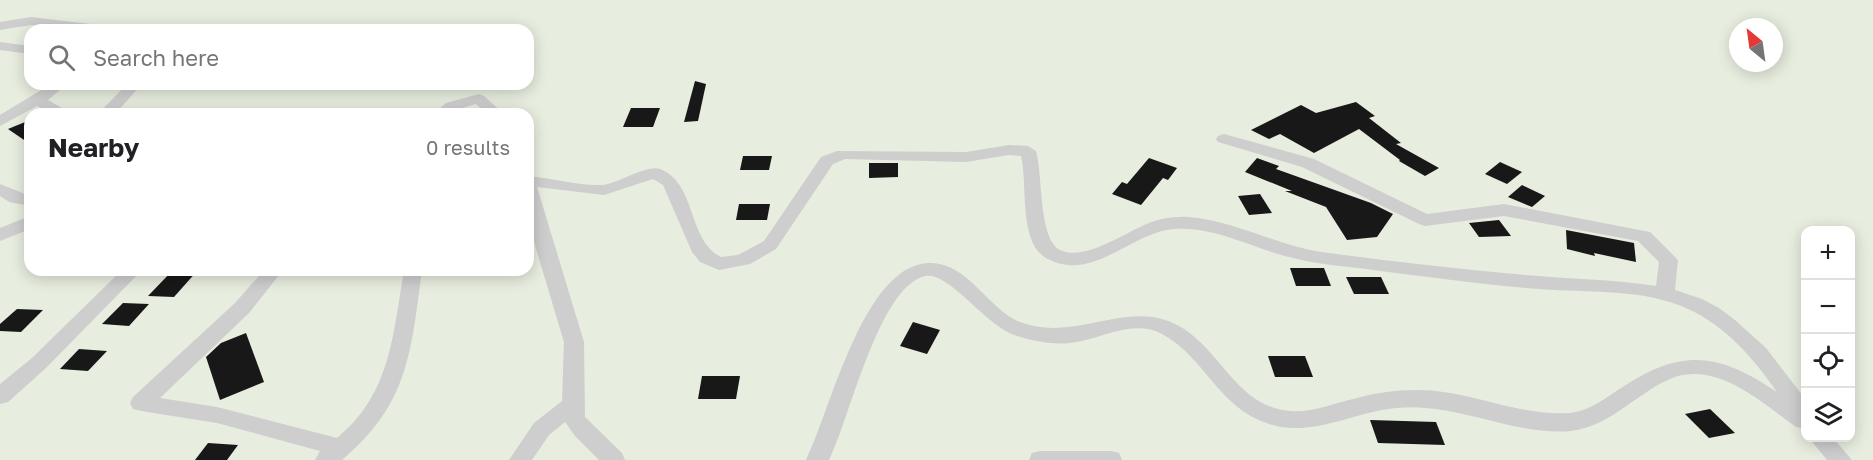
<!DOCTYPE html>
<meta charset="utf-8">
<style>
:root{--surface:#fff;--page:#f2f2f2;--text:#202124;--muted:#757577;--line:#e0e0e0}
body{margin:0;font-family:"Golos Text",sans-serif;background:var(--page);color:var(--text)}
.controls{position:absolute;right:18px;bottom:18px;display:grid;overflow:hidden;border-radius:12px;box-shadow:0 3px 15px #0003}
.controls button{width:54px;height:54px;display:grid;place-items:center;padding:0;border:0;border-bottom:2px solid var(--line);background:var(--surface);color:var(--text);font:30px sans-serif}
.compass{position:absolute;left:1729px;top:18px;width:54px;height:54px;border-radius:50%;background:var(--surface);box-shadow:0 3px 15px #0003;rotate:331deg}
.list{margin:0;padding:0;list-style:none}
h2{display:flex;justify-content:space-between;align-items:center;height:78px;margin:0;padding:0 24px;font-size:26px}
h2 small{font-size:20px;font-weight:400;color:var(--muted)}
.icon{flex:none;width:33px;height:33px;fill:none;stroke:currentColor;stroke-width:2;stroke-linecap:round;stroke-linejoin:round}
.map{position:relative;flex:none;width:1873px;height:460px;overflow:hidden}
.search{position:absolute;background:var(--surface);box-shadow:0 3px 15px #0003;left:24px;top:24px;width:510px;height:66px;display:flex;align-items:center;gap:15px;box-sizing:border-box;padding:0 21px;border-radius:18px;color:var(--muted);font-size:22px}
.panel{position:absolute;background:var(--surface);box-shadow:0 3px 15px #0003;left:24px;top:108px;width:510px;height:168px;border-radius:18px}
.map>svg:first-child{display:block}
</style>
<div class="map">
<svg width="1873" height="460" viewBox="0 0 1873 460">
<rect width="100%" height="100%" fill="#fff"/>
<path fill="#e7eddf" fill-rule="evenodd" d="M0 0H1873V460H0ZM1738 27H1774V63H1738ZM30 30H528V84H30ZM30 114H528V270H30ZM1806 231H1850V438H1806Z"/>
<g fill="#181818">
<path d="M695 81 706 84 698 121 684 122Z"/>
<path d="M1356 102 1375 116 1369 118 1401 143 1396 144 1439 168 1425 176 1399 161 1400 160 1359 129 1314 153 1280 134 1269 139 1251 130 1301 105 1316 113Z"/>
<path d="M631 108H660L653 127H623Z"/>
<path d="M30 120V144L8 129Z"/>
<path d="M743 156H772L769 170H740Z"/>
<path d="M1149 158 1177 168 1168 180 1163 178 1141 205 1112 194 1122 182 1127 184Z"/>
<path d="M1257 158 1279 166 1276 169 1371 203 1393 214 1377 237 1347 240 1326 207 1285 191H1292L1245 172Z"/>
<path d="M1500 162 1522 172 1507 184 1485 174Z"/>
<path d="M869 163H898V177L869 178Z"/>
<path d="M1522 185 1545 196 1532 207 1508 197Z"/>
<path d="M1260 194 1272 213 1249 215 1238 196Z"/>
<path d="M739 204H770L767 220H736Z"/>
<path d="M1499 220 1511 236 1479 237 1469 223Z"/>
<path d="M1566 230 1634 243 1636 262 1594 253 1595 256 1567 249Z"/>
<path d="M1290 268H1324L1331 286H1296Z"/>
<path d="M173 270H198L174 297 148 296Z"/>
<path d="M1346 277H1381L1389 294H1354Z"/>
<path d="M123 303 149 304 129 326 102 324Z"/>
<path d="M17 309 43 310 21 332 0 331V324Z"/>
<path d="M913 322 940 330 927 354 900 346Z"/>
<path d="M246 333 264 382 220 400 206 357 221 343Z"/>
<path d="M79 349 107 351 88 371 60 369Z"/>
<path d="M1268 356H1305L1313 377H1275Z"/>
<path d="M702 376H740L736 399H698Z"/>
<path d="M1710 409 1735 433 1709 438 1685 414Z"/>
<path d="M1370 420 1436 422 1445 445 1378 443Z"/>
<path d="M208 443 238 445 227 460H195Z"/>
</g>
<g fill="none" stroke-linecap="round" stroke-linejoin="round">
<g fill="#cecece" fill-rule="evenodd">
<path d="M31 17 107 26 114 30H72L31 25 0 30V22Z"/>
<path d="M0 42 30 46V54L0 50Z"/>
<path d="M51 84H67L48 100 72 114H52L37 106 0 126V115Z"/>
<path d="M127 84H142L115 114H98Z"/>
<path d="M479 94 484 96 504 114H487L476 104C460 108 449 114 433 114L446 103Z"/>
<path d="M1224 134 1314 159 1427 214 1504 204 1650 232 1678 260 1675 290 1702 299 1719 308 1735 320 1766 348 1806 400V429L1796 427C1762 403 1720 363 1675 377 1658 383 1644 394 1629 404 1611 417 1594 428 1571 431 1512 436 1457 402 1396 408 1353 412 1312 438 1269 424 1218 408 1206 358 1162 334 1132 318 1100 340 1070 343 1053 345 1034 341 1017 336 987 328 950 272 926 276 879 284 849 422 829 460H806C830 412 863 266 928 263 968 261 987 309 1020 322 1081 345 1135 290 1191 334 1224 360 1243 408 1290 411 1312 413 1332 404 1353 399 1374 393 1396 390 1417 390 1469 390 1517 416 1568 413 1588 412 1604 399 1621 388 1681 348 1718 352 1777 392 1754 359 1726 326 1688 309 1643 288 1589 293 1540 289 1485 285 1429 277 1373 270 1346 266 1319 265 1293 258 1254 249 1215 226 1174 229 1131 232 1092 284 1046 258 1018 242 1028 183 1021 156L1009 155 966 162 845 159 833 164 776 249 750 264 719 270 700 262 692 252 663 185 653 179 604 195 537 187 584 342 585 417 622 453 625 460H599L575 436 565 422 549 435 532 460H509L534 423 562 401 564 342 528 222V176C551 178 580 186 602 185 618 184 646 164 660 169 697 183 687 240 721 257L738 255 764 241 821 157 837 151 966 152 1009 145 1028 146 1036 151C1043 174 1038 238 1060 250 1084 262 1126 232 1149 223 1162 218 1176 216 1189 217 1235 221 1276 245 1321 252 1389 261 1457 269 1525 275 1569 279 1613 279 1656 286L1659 262 1638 241 1504 216 1425 226 1419 224 1302 167 1218 142 1216 139 1218 136Z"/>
<path d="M0 184 30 196V206L9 202 0 196Z"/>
<path d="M30 216V229L0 241V228Z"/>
<path d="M122 270H142L46 368 8 402 0 404V384L32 358Z"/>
<path d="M264 270H283L249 313 160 398 217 407 337 438C391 394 393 334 404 270H422C411 351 409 404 342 460H315L320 451 217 423 141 411 133 409 130 403 133 397 235 303Z"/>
<path d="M1809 438H1833L1852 460H1827Z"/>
<path d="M1040 451H1111L1119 453 1122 460H1029L1032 453Z"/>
</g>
</g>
</svg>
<div class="controls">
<button>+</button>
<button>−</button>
<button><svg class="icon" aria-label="locate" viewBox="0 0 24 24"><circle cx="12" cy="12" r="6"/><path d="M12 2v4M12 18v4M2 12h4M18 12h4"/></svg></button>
<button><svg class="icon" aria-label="layers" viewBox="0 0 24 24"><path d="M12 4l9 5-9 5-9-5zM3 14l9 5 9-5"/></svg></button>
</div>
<svg class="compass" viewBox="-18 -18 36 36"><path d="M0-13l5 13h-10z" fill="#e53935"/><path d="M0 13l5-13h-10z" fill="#757577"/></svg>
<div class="search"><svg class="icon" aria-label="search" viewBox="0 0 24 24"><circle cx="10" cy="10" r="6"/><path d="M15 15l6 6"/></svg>Search here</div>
<section class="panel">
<h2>Nearby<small>0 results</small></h2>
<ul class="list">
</ul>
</section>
</div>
